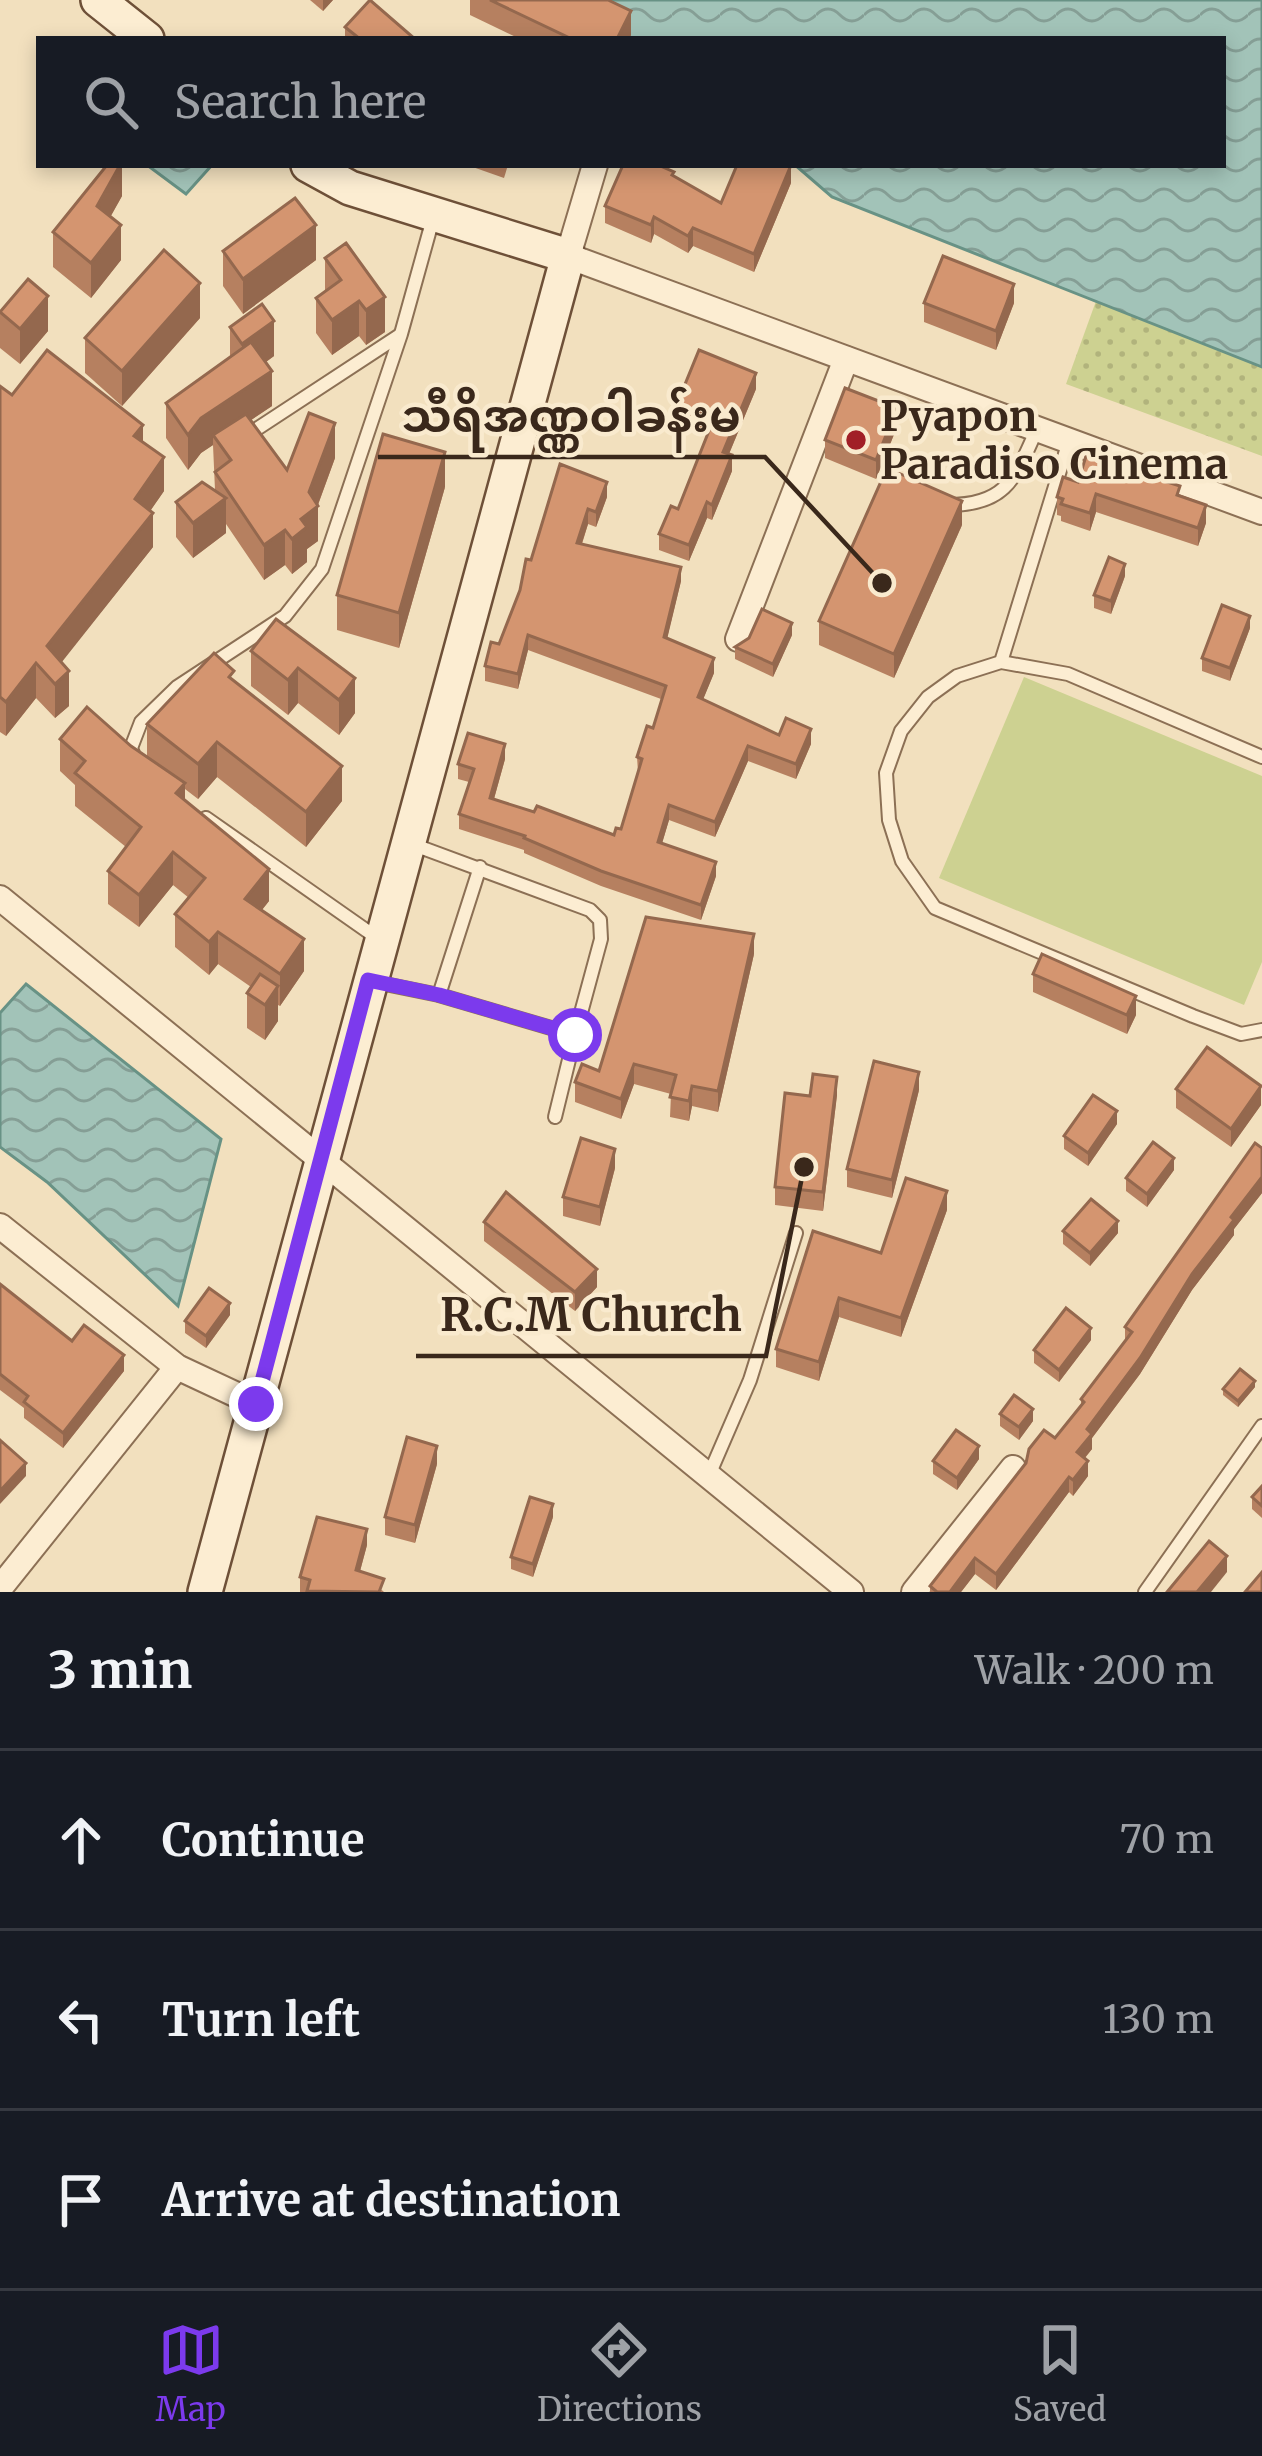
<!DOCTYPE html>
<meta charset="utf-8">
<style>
:root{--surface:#171b24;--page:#20242c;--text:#f1f3f6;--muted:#9ea1a6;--line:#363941;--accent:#7c3aed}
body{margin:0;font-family:Merriweather,"Noto Sans Myanmar",serif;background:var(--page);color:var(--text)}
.stop{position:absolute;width:36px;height:36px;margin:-27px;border:9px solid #7c3aed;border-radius:50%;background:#fff}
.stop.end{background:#7c3aed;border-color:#fff;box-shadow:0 3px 12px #0008}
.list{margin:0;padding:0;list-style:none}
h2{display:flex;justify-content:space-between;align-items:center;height:156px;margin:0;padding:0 48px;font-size:51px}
h2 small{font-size:39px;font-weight:400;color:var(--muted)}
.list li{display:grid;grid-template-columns:78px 1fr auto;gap:36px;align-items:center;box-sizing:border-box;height:180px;padding:0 48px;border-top:3px solid var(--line)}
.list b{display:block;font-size:45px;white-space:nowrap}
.list em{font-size:39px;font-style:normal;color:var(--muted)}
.icon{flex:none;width:66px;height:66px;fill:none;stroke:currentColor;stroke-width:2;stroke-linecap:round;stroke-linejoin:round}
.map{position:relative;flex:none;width:1262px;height:1592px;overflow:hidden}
.search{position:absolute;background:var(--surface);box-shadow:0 6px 18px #0003;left:36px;right:36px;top:36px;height:132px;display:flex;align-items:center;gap:30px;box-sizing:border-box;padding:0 42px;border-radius:0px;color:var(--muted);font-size:45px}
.sheet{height:696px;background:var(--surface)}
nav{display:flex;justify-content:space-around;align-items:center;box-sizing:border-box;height:168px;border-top:3px solid var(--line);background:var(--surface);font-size:33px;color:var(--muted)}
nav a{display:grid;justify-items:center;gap:6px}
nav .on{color:var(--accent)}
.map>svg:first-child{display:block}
</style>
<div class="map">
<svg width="1262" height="1592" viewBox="0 0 1262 1592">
<defs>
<pattern id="park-dots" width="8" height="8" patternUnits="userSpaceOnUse" patternTransform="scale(3)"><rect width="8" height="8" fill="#cdd191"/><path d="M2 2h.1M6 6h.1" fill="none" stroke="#b1b37c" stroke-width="1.8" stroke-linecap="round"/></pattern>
<pattern id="water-waves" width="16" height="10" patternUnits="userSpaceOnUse" patternTransform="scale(3)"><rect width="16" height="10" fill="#a2c3b8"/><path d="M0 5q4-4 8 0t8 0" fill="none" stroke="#859e95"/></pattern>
</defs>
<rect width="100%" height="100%" fill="#f2e0be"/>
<path fill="#cdd191" d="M1024 677 1262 776V962L1244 1005 939 878Z"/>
<path fill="url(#park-dots)" d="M1096 301 1262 367V456L1066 384Z"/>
<g fill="url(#water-waves)" stroke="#689285" stroke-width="3">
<path d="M497 0H1262V367L832 197 795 165H1223V39H558Z"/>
<path d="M147 165H212L186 194Z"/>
<path d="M26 984 221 1139 178 1306 47 1182 0 1147V1013Z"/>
</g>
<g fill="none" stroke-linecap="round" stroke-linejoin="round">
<defs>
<g id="service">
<path d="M246 436 400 335"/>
<path d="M948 505C1007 505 1015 478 1037 429"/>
<path d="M1001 662 1069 441"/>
<path d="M1262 757 1068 674 1001 662 957 676 928 697 901 731 886 773 889 820 902 861 935 908 1193 1016 1241 1034 1262 1030"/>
<path d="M136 761 131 748 141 722 177 687 285 616 322 569 401 334 434 215"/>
<path d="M206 818 380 940"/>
<path d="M375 982 439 995 575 1035 601 939 600 920 590 910 409 843"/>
<path d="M439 995 480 867"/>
<path d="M555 1117 575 1035"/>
<path d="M709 1475 750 1380 796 1233"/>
<path d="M1145 1592 1262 1426"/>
</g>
<g id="minor">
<path d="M595 165 568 256 1262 512"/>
<path d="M738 639 846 359"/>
<path d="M0 898 851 1592"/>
<path d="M0 1226 177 1367 256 1404"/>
<path d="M0 1588 177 1367"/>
<path d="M914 1592 1013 1468"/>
</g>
<g id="secondary">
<path d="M98 0 147 39"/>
<path d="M205 1592 568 256 350 188 308 165"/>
</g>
</defs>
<use href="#service" stroke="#8c7055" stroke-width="16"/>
<use href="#minor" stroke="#8c7055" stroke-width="28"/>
<use href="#secondary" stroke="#6e5038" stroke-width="38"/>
<use href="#service" stroke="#fcedd2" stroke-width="12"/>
<use href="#minor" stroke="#fcedd2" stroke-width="24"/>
<use href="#secondary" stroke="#fcedd2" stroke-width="33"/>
</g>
<g fill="#b68060">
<path d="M310 0H333L323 11Z"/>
<path d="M470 0H608L631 35 629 39H520L470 15Z"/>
<path d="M345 27 415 39H345Z"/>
<path d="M122 165V196L110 217 121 260 91 298 53 267V232Z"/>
<path d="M467 165H508L504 178Z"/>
<path d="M674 176 721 203 791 183 754 272 693 246 688 253 654 234 651 243 605 223V206Z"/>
<path d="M223 251 316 260 243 314 223 286Z"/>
<path d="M325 258 385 332 366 345 359 336 332 355 316 333V298L325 291Z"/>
<path d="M924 303H1014L996 350 924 322Z"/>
<path d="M0 312 48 331 20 364 0 348Z"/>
<path d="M200 318 122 406 85 373V338Z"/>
<path d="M230 327 274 356 266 362 272 406 251 420 287 470 335 458 318 505V541L307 549V562L292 574 285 565 264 580 226 524V533L193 558 176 537V502L215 490 213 445 201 453 188 470 166 438V403L230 357Z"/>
<path d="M0 386 12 395 143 442 164 491 150 511 153 547 61 662 69 706 55 718 36 698 6 736 0 732Z"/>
<path d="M756 389 729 454 732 471 712 520 707 518 689 561 659 550V534L678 509 708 432 677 420V404Z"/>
<path d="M897 427 876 479 825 458V440Z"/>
<path d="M560 464 607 497 596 527 588 524 582 544 681 581 667 638 714 673 703 699 779 735 811 744 796 779 748 761 715 837 669 820 662 843 716 876 701 920 601 886 524 853V850L459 829V814L469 782 458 779V764L505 759 494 799 614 835 621 829 638 772 637 757 653 728 661 699 528 650 518 689 485 681V666L499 644 531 560Z"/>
<path d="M1078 482 1180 496 1206 523 1198 546 1096 512 1090 531 1061 521V516L1057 515V497Z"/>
<path d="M445 487 399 648 337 630V595Z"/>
<path d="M962 525 894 678 819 645V621Z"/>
<path d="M1125 576 1111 614 1094 608V595Z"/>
<path d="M276 619 355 713 339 735 298 703 288 715 251 686V651Z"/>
<path d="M1250 628 1230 681 1202 671V658Z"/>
<path d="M792 635 773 677 735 659V647Z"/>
<path d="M234 681 342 801 306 847 217 777 198 799 185 789V800L269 901 262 910 304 971 280 1006 278 1005V1021L265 1040 247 1028V993L251 987 218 964 209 975 175 947V914L189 898 173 885 139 927 108 904V871L126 847 75 806V785L60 771V739L131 746 147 757V724Z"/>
<path d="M754 954 718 1112 692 1106 689 1121 670 1117 671 1094 634 1084 621 1119 575 1102V1082L599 1071Z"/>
<path d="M1033 974 1136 1015 1127 1034 1033 992Z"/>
<path d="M1176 1089 1261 1105 1231 1147 1176 1108Z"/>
<path d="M919 1090 892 1198 847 1187V1169Z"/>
<path d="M837 1095 823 1211 775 1205V1187L810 1096Z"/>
<path d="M1117 1124 1088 1166 1064 1149V1136Z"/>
<path d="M1262 1148V1193L1234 1229V1235L1192 1290 1140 1374 1092 1438V1449L1085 1458 1088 1476 1073 1496 1069 1492 996 1590 975 1574 961 1592H930V1586L1081 1406V1399L1125 1340V1327Z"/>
<path d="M615 1168 600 1226 563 1216V1197Z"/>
<path d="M1174 1170 1147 1207 1126 1191V1178Z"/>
<path d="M947 1210 901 1337 839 1317 819 1381 776 1367V1349L881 1253Z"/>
<path d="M484 1222 597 1287 575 1311 484 1241Z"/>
<path d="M1063 1231 1118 1233 1090 1266 1063 1244Z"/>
<path d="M0 1284 72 1341 124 1371 63 1448 24 1418V1408L0 1390Z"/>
<path d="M230 1315 206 1348 185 1333V1321Z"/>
<path d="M1091 1340 1059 1382 1034 1363V1350Z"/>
<path d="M1255 1387 1238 1407 1223 1395V1389Z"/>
<path d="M1000 1414 1033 1421 1019 1440 1000 1426Z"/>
<path d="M979 1459 957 1490 933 1474V1461Z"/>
<path d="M437 1464 415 1543 385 1535V1517Z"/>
<path d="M1262 1486V1518L1252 1509V1497Z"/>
<path d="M553 1517 533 1577 511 1569V1557Z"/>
<path d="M367 1545 360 1571 384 1592H300V1577Z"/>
</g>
<g fill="#94684e">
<path d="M323 0H333L323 11Z"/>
<path d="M631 11V35L629 39H617Z"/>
<path d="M120 165H122V196L97 241V206Z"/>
<path d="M791 165V183L754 272V254Z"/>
<path d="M654 217V234L651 243V225Z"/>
<path d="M121 225V260L91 298V263Z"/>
<path d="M316 225V260L243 314V279Z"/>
<path d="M693 228V246L688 253V236Z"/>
<path d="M200 283V318L122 406V371Z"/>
<path d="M1014 284V303L996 350V331Z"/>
<path d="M48 296V331L20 364V329Z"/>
<path d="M385 297V332L366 345V310Z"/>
<path d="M359 301V336L332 355V320Z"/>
<path d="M274 321V356L242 379V344Z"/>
<path d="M272 371V406L218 442 213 435V445L201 453 188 470V435L201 418Z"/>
<path d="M756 373V389L723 468V452Z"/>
<path d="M897 408V427L876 479V460Z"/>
<path d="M335 423V458L317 507 318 506V541L307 549V562L292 574V539L301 519 309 492Z"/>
<path d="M143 425V460L134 436Z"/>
<path d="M445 452V487L399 648V613Z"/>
<path d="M732 455V471L712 520V505Z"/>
<path d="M164 457V491L135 533V499Z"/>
<path d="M607 482V497L596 527V512Z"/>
<path d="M1096 494V512L1090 531V513Z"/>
<path d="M226 498V533L193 558V523Z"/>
<path d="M962 501V525L894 678V654Z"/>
<path d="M707 502V518L689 561V545Z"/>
<path d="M1206 505V523L1198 546V528Z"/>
<path d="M588 509V524L577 558V543Z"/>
<path d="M153 513V547L50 677 47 646Z"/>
<path d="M285 530V565L264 580V545Z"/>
<path d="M1125 564V576L1111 614V601Z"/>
<path d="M681 567V581L664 652V637Z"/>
<path d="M1250 616V628L1230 681V668Z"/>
<path d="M792 623V635L773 677V664Z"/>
<path d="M528 635V650L518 689V674Z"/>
<path d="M714 658V673L698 712V697Z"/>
<path d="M36 663V698L6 736V702Z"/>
<path d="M298 668V703L288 715V680Z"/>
<path d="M69 671V706L55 718V684Z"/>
<path d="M355 678V713L339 735V700Z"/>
<path d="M811 729V744L796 779V764Z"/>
<path d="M217 742V777L198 799V764Z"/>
<path d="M505 744V759L490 813V798Z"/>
<path d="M748 746V761L715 837V822Z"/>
<path d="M342 766V801L306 847V812Z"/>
<path d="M185 783V815L176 793Z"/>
<path d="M669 805V820L658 857V842Z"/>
<path d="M173 852V885L139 927V895Z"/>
<path d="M716 862V876L701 920V905Z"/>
<path d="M269 869V901L245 931V899Z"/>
<path d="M218 932V964L209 975V942Z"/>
<path d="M754 934V954L718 1112V1091Z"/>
<path d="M304 939V971L280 1006V974Z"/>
<path d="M278 986V1021L265 1040V1005Z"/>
<path d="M1136 996V1015L1127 1034V1015Z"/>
<path d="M634 1064V1084L621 1119V1099Z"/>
<path d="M919 1072V1090L892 1198V1180Z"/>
<path d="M837 1077V1095L823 1211V1192Z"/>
<path d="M692 1086V1106L689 1121V1101Z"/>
<path d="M1261 1086V1105L1231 1147V1129Z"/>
<path d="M1117 1111V1124L1088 1166V1153Z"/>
<path d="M615 1149V1168L600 1226V1207Z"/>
<path d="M1174 1158V1170L1147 1207V1194Z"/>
<path d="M1262 1177V1193L1234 1229V1235L1192 1290 1140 1374 1092 1438V1449L1077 1467V1452L1087 1429 1231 1217Z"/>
<path d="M947 1191V1210L901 1337V1318Z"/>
<path d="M1118 1221V1233L1090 1266V1253Z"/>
<path d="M597 1269V1287L575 1311V1292Z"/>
<path d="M839 1298V1317L819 1381V1362Z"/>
<path d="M230 1303V1315L206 1348V1336Z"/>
<path d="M1091 1328V1340L1059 1382V1370Z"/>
<path d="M124 1355V1371L63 1448V1433Z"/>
<path d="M1255 1381V1387L1238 1407V1401Z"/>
<path d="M1033 1409V1421L1019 1440V1427Z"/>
<path d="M437 1446V1464L415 1543V1525Z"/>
<path d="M979 1446V1459L957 1490V1478Z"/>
<path d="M1088 1461V1476L1073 1496V1480Z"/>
<path d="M26 1463V1476L0 1504V1491Z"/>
<path d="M1069 1477V1492L996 1590V1574Z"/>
<path d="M553 1504V1517L533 1577V1564Z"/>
<path d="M367 1529V1545L356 1586V1570Z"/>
<path d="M1227 1556V1572L1211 1592H1197Z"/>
<path d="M975 1558V1574L961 1592H950Z"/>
</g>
<g fill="#d49570" stroke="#94684e" stroke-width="3">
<path d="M370 0 415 39H360L345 27Z"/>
<path d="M490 0H608L631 11 617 39H572Z"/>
<path d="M107 165H120L97 206 121 225 91 263 53 232Z"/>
<path d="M623 165H658L674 172 672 175 721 203 737 165H791L754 254 693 228 688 236 654 217 651 225 605 206Z"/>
<path d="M295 198 316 225 243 279 223 251Z"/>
<path d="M346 243 385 297 366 310 359 301 332 320 316 298 341 280 325 258Z"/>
<path d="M164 250 200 283 122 371 85 338Z"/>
<path d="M943 256 1014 284 996 331 924 303Z"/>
<path d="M28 279 48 296 20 329 0 312Z"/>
<path d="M262 304 274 321 242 344 230 327Z"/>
<path d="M251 342 272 371 201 418 188 435 166 403Z"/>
<path d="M47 350 143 425 134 436 164 457 135 499 153 513 47 646 69 671 55 684 36 663 6 702 0 697V386L12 395Z"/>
<path d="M699 350 756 373 723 452 732 455 712 505 707 502 689 545 659 534 671 506 678 509 714 418 677 404Z"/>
<path d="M845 388 897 408 876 460 825 440Z"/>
<path d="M309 413 335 423 309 492 318 506 301 519 307 527 292 539 285 530 264 545 215 472 231 460 213 435 246 414 287 470Z"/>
<path d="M383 434 445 452 399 613 337 595Z"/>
<path d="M1086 456 1180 486 1177 495 1206 505 1198 528 1096 494 1090 513 1061 504 1063 499 1057 497 1063 477 1078 482Z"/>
<path d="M560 464 607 482 596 512 588 509 577 543 681 567 664 637 714 658 698 697 779 735 786 718 811 729 796 764 748 746 715 822 669 805 658 842 716 862 701 905 601 871 524 838 525 836 459 814 474 769 458 764 468 733 505 744 490 798 534 812 537 806 614 835 616 828 621 829 642 759 637 757 647 726 653 728 666 686 528 635 518 674 485 666 491 642 499 644 520 590 526 559 531 560Z"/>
<path d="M887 468 962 501 894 654 819 621Z"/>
<path d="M202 482 226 498 193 523 176 502Z"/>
<path d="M1109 557 1125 564 1111 601 1094 595Z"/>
<path d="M1222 605 1250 616 1230 668 1202 658Z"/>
<path d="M762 609 792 623 773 664 735 647 749 638Z"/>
<path d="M276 619 355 678 339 700 298 668 288 680 251 651Z"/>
<path d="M214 653 234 671 229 677 342 766 306 812 217 742 198 764 147 724Z"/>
<path d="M87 707 131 746 185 783 176 793 269 869 245 899 304 939 280 974 218 932 209 942 175 914 205 878 173 852 139 895 108 871 141 827 75 773 85 761 60 739Z"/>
<path d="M646 917 754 934 718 1091 692 1086 689 1101 670 1097 676 1075 634 1064 621 1099 575 1082 582 1064 599 1071Z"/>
<path d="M1042 954 1136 996 1127 1015 1033 974Z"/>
<path d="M260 974 278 986 265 1005 247 993Z"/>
<path d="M1207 1047 1261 1086 1231 1129 1176 1089Z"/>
<path d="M874 1061 919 1072 892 1180 847 1169Z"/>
<path d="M813 1074 837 1077 823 1192 775 1187 785 1093 810 1096Z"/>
<path d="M1093 1095 1117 1111 1088 1153 1064 1136Z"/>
<path d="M581 1138 615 1149 600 1207 563 1197Z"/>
<path d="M1153 1142 1174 1158 1147 1194 1126 1178Z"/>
<path d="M1255 1143 1262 1148V1177L1231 1217 1234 1220 1192 1274 1140 1358 1087 1429 1092 1434 1077 1452 1088 1461 1073 1480 1069 1477 996 1574 975 1558 950 1592H937L930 1586 1026 1463 1029 1449 1044 1430 1055 1438 1084 1402 1081 1399 1132 1332 1125 1327Z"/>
<path d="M906 1178 947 1191 901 1318 839 1298 819 1362 776 1349 813 1231 881 1253Z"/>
<path d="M506 1192 597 1269 575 1292 484 1222Z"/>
<path d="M1091 1199 1118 1221 1090 1253 1063 1231Z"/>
<path d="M0 1284 72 1341 84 1325 124 1355 63 1433 24 1402 28 1396 0 1374Z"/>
<path d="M209 1288 230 1303 206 1336 185 1321Z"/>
<path d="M1066 1308 1091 1328 1059 1370 1034 1350Z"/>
<path d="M1240 1369 1255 1381 1238 1401 1223 1389Z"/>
<path d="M1014 1395 1033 1409 1019 1427 1000 1414Z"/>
<path d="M956 1430 979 1446 957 1478 933 1461Z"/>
<path d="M407 1437 437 1446 415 1525 385 1517Z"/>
<path d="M0 1440 26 1463 0 1491Z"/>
<path d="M1262 1486V1506L1252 1497Z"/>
<path d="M530 1497 553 1504 533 1564 511 1557Z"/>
<path d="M317 1517 367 1529 356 1570 384 1579 379 1592 307 1591 310 1580 300 1577Z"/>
<path d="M1209 1541 1227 1556 1197 1592H1167Z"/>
<path d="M1262 1572V1592H1245Z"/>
</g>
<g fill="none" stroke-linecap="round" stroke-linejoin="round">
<path stroke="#7c3aed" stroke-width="15" d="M256 1404 368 980 439 995 575 1035"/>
</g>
<circle fill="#a11f27" stroke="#f9eace" stroke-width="4.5" cx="856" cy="440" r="12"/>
<g text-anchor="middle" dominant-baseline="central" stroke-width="9" stroke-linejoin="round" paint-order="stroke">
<g font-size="42" font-weight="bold" fill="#3a281b" stroke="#f9eace" text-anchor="start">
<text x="880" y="416">Pyapon<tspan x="880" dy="48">Paradiso Cinema</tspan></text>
</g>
</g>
<path fill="none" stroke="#3a281b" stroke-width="4.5" d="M882 583L765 457H378M804 1167L766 1356H416"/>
<g fill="#3a281b" stroke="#f9eace" stroke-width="4.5">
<circle cx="882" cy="583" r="12"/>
<circle cx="804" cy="1167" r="12"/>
</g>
<g font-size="45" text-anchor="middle" font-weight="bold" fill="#3a281b" stroke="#f9eace" stroke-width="9" stroke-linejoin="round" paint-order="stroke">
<text x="571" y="432">သီရိအဏ္ဏဝါခန်းမ</text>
<text x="591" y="1331">R.C.M Church</text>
</g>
</svg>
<div class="stop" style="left:575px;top:1035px"></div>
<div class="stop end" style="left:256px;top:1404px"></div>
<div class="search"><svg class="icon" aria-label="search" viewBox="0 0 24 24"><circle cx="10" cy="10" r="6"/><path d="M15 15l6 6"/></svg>Search here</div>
</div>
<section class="sheet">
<h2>3 min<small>Walk · 200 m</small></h2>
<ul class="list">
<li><svg class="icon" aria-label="ahead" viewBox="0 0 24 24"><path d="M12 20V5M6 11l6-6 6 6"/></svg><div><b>Continue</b></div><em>70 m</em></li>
<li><svg class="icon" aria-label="left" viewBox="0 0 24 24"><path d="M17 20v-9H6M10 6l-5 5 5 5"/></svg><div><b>Turn left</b></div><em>130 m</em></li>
<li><svg class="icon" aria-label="arrive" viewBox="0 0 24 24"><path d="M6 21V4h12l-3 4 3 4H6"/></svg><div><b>Arrive at destination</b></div></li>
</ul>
</section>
<nav>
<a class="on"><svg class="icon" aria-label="map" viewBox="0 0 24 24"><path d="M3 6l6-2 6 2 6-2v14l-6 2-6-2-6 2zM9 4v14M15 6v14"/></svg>Map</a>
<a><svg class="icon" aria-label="directions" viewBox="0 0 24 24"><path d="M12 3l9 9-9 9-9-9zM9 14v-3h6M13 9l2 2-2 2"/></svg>Directions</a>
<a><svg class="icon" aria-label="saved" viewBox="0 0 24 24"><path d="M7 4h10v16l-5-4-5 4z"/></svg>Saved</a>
</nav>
